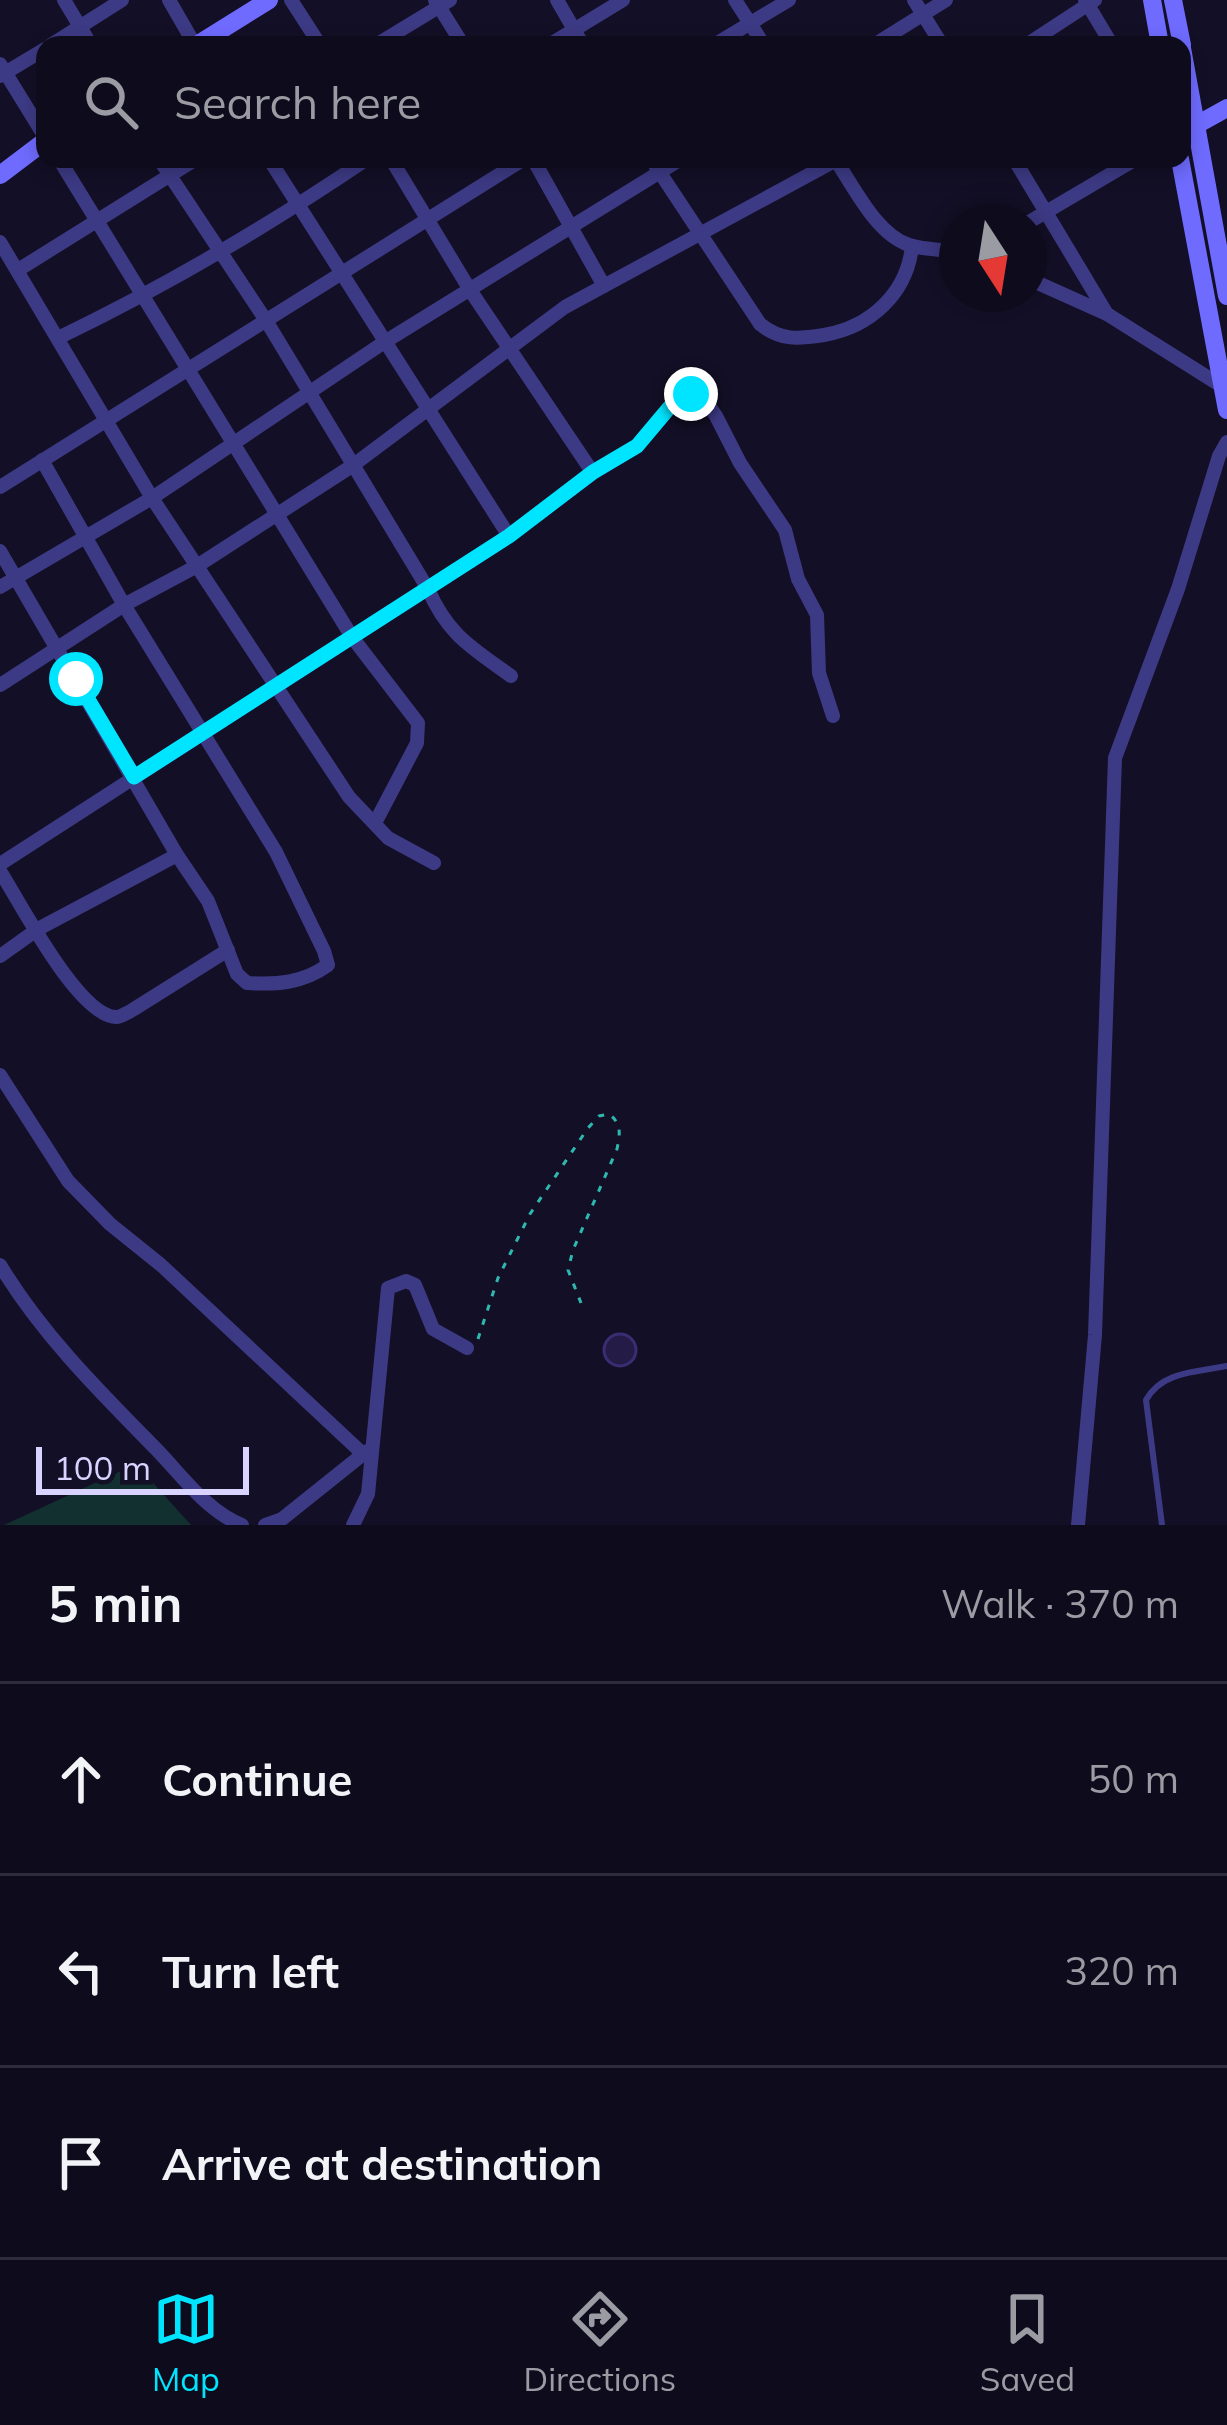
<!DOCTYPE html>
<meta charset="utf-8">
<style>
:root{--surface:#0e0b1c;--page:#171425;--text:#f1f3f6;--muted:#9b9ba3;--line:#2e2b3b;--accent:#00e5ff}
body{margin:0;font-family:Mulish,sans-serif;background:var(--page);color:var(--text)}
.compass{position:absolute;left:939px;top:204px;width:108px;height:108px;border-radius:50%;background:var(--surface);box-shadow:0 6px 18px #0003;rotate:168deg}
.scale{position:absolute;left:36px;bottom:30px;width:213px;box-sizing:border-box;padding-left:12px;border:6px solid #d9d4ff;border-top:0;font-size:33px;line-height:42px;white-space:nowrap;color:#d9d4ff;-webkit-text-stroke:9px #130f26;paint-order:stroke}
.stop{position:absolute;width:36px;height:36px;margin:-27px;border:9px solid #00e5ff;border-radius:50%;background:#fff}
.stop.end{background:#00e5ff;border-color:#fff;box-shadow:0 3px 12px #0008}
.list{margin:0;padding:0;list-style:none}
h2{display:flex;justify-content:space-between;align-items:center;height:156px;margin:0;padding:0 48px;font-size:51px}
h2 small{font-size:39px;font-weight:400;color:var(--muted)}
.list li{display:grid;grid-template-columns:78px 1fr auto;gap:36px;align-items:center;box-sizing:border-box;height:192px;padding:0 48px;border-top:3px solid var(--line)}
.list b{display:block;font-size:45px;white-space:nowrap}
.list em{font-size:39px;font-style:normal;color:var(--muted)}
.icon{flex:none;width:66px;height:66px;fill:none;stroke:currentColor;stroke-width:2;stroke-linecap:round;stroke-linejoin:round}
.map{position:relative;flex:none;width:1227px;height:1525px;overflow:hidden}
.search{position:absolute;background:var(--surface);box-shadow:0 6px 18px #0003;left:36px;right:36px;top:36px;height:132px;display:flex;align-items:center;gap:30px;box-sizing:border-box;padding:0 42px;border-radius:24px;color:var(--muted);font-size:45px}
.sheet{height:732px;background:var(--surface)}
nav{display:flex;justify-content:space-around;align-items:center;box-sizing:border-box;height:168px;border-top:3px solid var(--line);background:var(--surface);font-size:33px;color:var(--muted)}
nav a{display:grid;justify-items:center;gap:6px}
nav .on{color:var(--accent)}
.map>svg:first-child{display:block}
</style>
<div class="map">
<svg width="1227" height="1525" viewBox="0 0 1227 1525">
<rect width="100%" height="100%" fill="#130f26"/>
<path fill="#12302f" d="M136 1464 191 1525H4Z"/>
<circle fill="#241b47" stroke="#3b2d73" stroke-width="3" cx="620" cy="1350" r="16"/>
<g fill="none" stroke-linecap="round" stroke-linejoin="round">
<path stroke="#2fb8b0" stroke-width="3" stroke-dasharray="6 9" stroke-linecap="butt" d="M478 1339 498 1278 530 1214 588 1128 599 1116 609 1114C622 1124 620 1134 617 1149L573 1250 568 1270 581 1303"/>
<path stroke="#3d3a85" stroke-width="6" d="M1162 1525 1146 1400C1162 1371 1197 1372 1227 1366"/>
<g stroke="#3d3a85" stroke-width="14">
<path d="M64 0 91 45"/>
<path d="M169 0 195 45"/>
<path d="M291 0 320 45"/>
<path d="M435 0 463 45"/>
<path d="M557 0 583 45"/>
<path d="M735 0 764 45"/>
<path d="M914 0 942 45"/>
<path d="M1085 0 1112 45"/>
<path d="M51 45 122 0"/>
<path d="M376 45 450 0"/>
<path d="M549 45 623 0"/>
<path d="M714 45 789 0"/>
<path d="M874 45 946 0"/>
<path d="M1026 45 1095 0"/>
<path d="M0 64 45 137"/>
<path d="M0 76 45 49"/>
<path d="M59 159 352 637 418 723 417 743 375 823"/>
<path d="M159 159 267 322 428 589C448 635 471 647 511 676"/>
<path d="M269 159 509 536"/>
<path d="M391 159 470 290 593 473"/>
<path d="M533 159 604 286"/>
<path d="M651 159 760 324C781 341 798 339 824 335 870 327 907 294 912 246"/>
<path d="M835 159C854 187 876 234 909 245 924 250 942 249 957 252"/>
<path d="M1014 159 1107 314"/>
<path d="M1029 222 1136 159"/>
<path d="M0 242 152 498 349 797 388 838 434 863"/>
<path d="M18 270 196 159"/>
<path d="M1029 279 1107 314 1220 385"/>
<path d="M58 338C166 286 268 226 367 159"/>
<path d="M0 487 524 159"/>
<path d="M0 551 177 855 208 901 237 974 247 983C277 985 303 983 328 965L324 951 276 852 124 605 42 460"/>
<path d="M0 587 152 498 383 343 681 159"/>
<path d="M0 685 124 605 197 566 352 466 565 307 838 159"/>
<path d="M0 864 509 536 593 473 637 446 674 402 691 393 705 400 716 416 740 463 785 530 798 579 817 615 819 673 833 716"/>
<path d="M0 871C20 902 79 1018 117 1017 120 1017 131 1011 134 1009L228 950"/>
<path d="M0 956 38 929 177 855"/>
<path d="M0 1075 68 1181 110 1224 161 1265 363 1454"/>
<path d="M0 1265C43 1336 101 1393 158 1451 183 1477 208 1512 242 1525"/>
<path d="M265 1525 282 1519 367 1451"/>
<path d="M353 1525 368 1494 388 1288 406 1281 415 1285 433 1329 467 1348"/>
<path d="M1078 1525 1095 1335 1115 758 1178 589 1219 456 1227 442"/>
</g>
<g stroke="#6f6bff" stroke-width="18">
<path d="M1152 0 1160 45"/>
<path d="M1173 0 1182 45"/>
<path d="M197 45 269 0"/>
<path d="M1182 48 1227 296"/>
<path d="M1182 133 1227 108"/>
<path d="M1180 159 1227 410"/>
<path d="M0 175 45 141"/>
</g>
</g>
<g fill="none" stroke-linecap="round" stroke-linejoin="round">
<path stroke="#00e5ff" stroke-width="15" d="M76 679 134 777 509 536 593 472 637 446 674 402 691 394"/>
</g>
</svg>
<svg class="compass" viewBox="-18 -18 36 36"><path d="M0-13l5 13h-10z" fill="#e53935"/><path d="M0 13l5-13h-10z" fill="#9b9ba3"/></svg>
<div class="scale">100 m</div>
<div class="stop" style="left:76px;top:679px"></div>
<div class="stop end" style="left:691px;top:394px"></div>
<div class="search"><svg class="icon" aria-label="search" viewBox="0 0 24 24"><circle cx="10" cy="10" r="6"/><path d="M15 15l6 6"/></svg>Search here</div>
</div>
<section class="sheet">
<h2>5 min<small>Walk · 370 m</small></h2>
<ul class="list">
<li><svg class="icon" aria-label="ahead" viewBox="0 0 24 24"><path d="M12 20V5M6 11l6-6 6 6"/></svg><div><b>Continue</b></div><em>50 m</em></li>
<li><svg class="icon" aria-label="left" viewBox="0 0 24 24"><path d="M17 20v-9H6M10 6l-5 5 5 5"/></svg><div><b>Turn left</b></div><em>320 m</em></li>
<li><svg class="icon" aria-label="arrive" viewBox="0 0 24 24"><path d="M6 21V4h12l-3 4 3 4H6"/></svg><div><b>Arrive at destination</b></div></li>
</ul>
</section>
<nav>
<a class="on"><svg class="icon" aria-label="map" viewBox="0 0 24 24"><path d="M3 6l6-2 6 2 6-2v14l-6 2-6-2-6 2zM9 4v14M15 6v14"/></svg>Map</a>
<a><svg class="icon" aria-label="directions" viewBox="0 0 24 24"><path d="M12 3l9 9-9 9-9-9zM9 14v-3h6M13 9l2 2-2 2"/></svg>Directions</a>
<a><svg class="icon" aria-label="saved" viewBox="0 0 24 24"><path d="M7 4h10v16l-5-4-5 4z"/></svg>Saved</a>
</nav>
